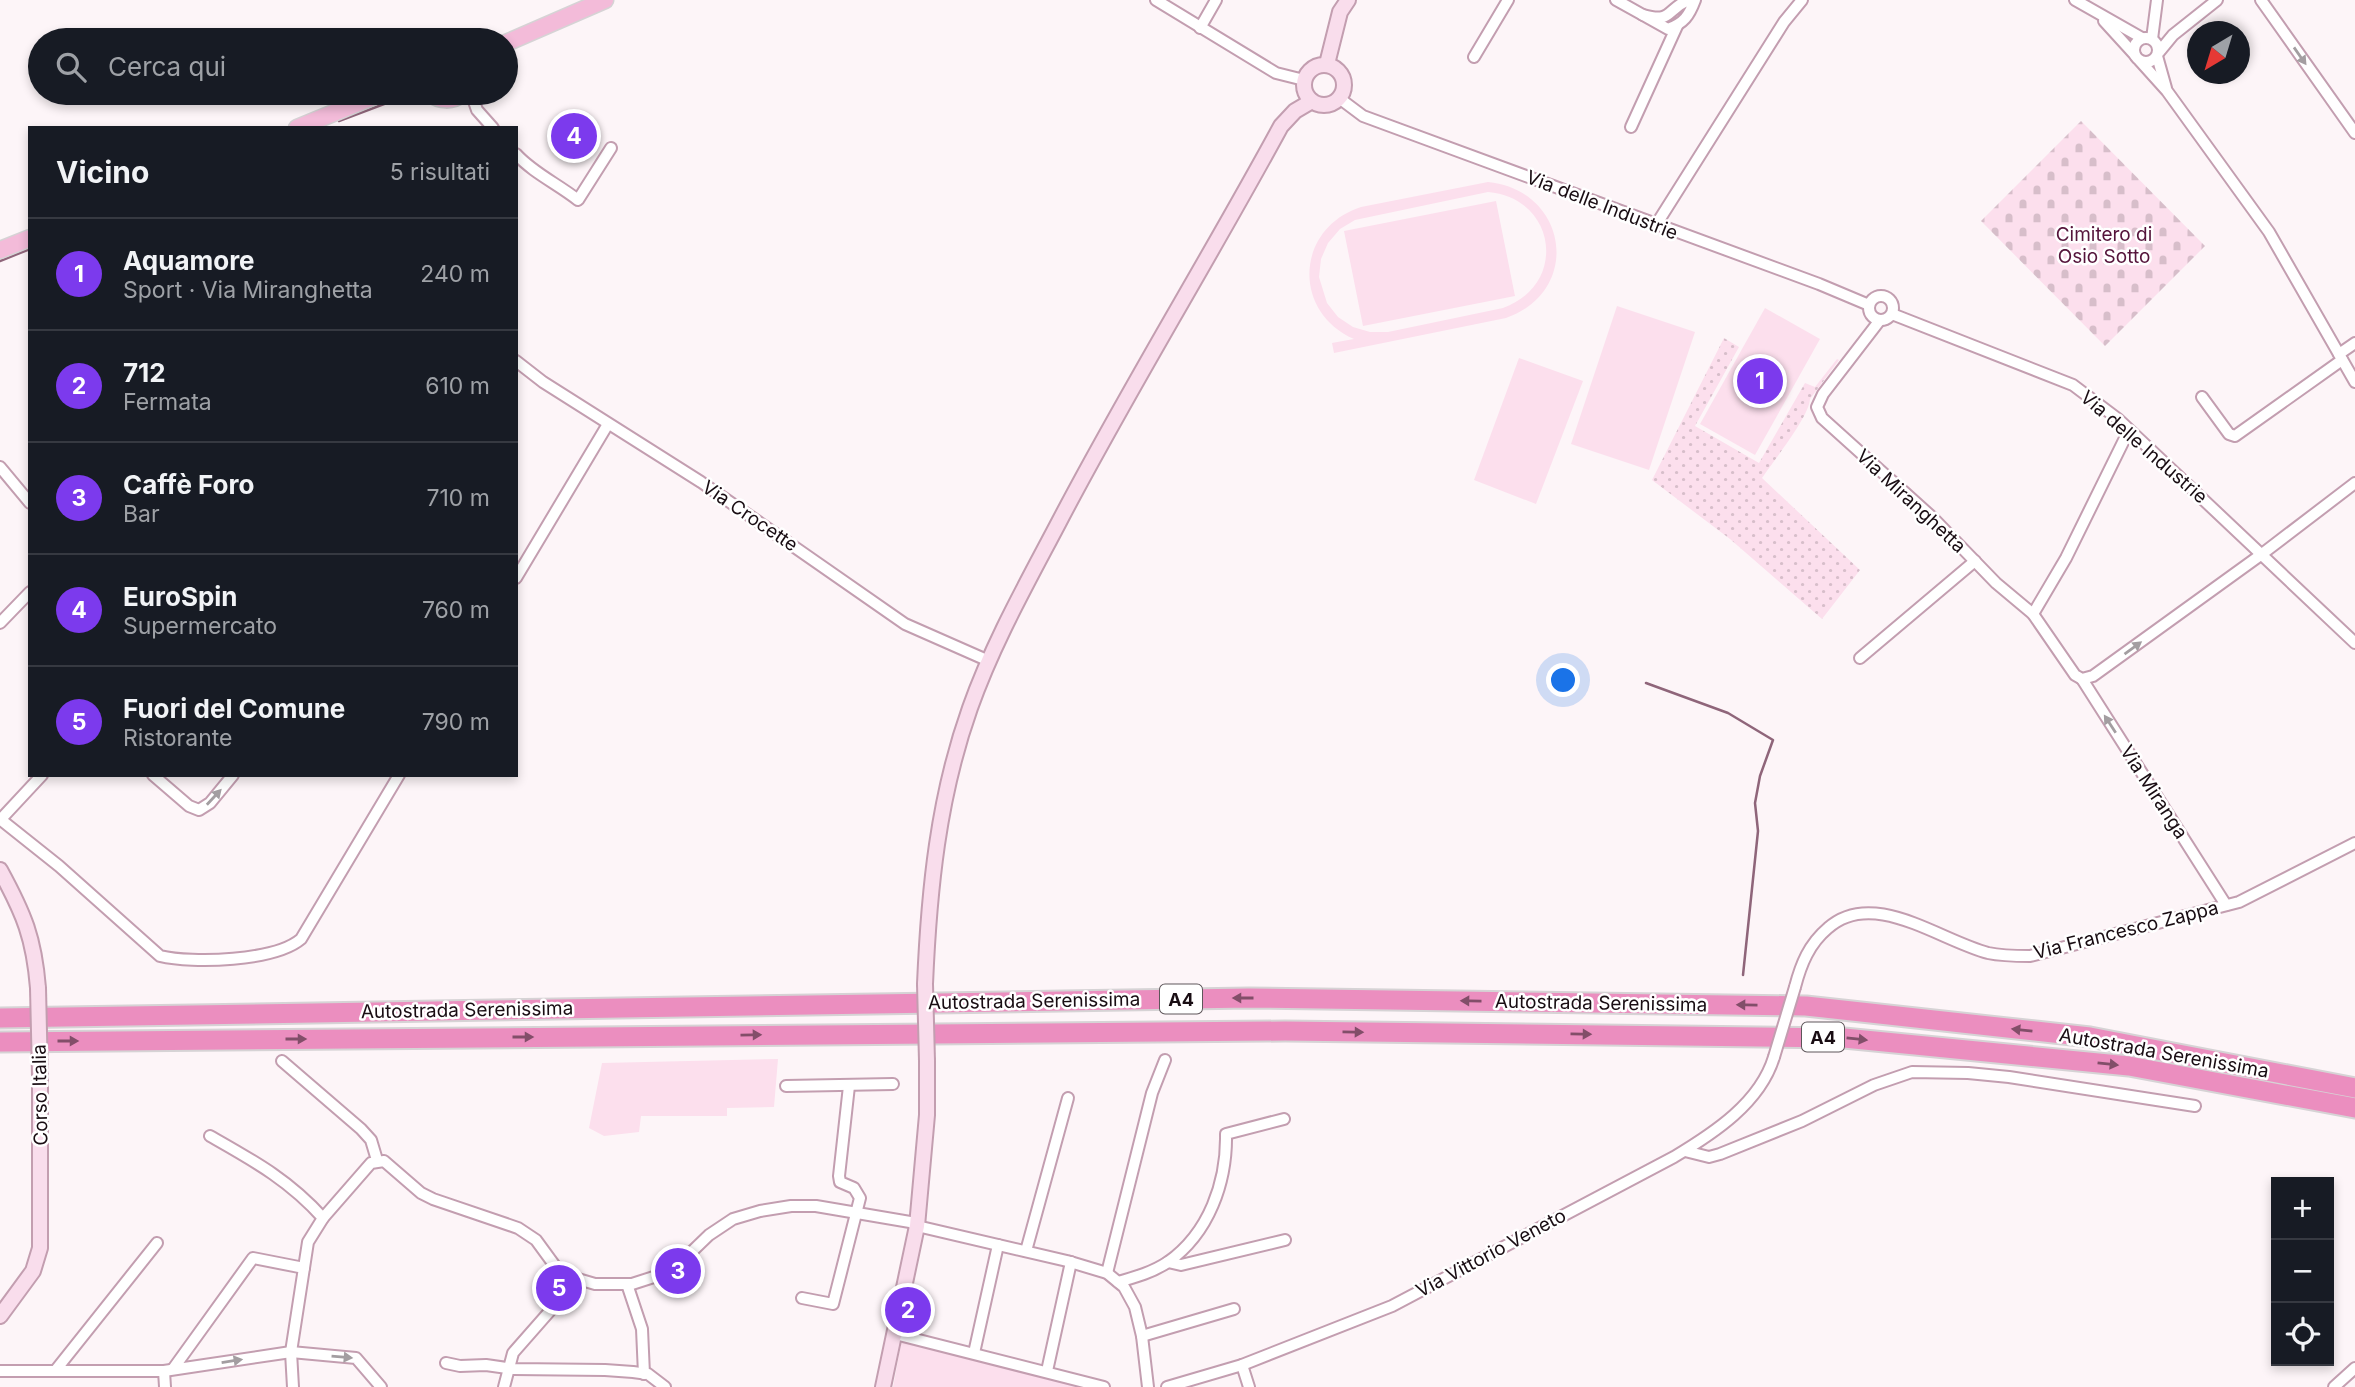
<!DOCTYPE html>
<html lang="it">
<meta charset="utf-8">
<style>
:root{--surface:#171b24;--page:#20242c;--text:#f1f3f6;--muted:#9ea1a6;--line:#363941;--accent:#7c3aed}
body{margin:0;font-family:Inter,sans-serif;background:var(--page);color:var(--text)}
.controls{position:absolute;right:21px;bottom:21px;display:grid;overflow:hidden;border-radius:0px;box-shadow:0 4px 10px #0003}
.controls button{width:63px;height:63px;display:grid;place-items:center;padding:0;border:0;border-bottom:2px solid var(--line);background:var(--surface);color:var(--text);font:35px sans-serif}
.compass{position:absolute;left:2187px;top:21px;width:63px;height:63px;border-radius:50%;background:var(--surface);box-shadow:0 4px 10px #0003;rotate:218deg}
.you{position:absolute;left:1564px;top:681px;width:24px;height:24px;margin:-18px;border:5px solid #fff;border-radius:50%;background:#1a73e8;box-shadow:0 0 0 10px #1a73e833}
.badge{display:grid;place-items:center;width:46px;height:46px;border-radius:50%;background:var(--accent);color:#fff;font-size:23px;font-weight:700}
.pin{position:absolute;translate:-50% -50%;border:4px solid #fff;box-shadow:0 2px 7px #0006}
.list{margin:0;padding:0;list-style:none}
h2{display:flex;justify-content:space-between;align-items:center;height:91px;margin:0;padding:0 28px;font-size:30px}
h2 small{font-size:23px;font-weight:400;color:var(--muted)}
.list li{display:grid;grid-template-columns:46px 1fr auto;gap:21px;align-items:center;box-sizing:border-box;height:112px;padding:0 28px;border-top:2px solid var(--line)}
.list b{display:block;font-size:26px;white-space:nowrap}
.list p{margin:0;font-size:23px;white-space:nowrap;color:var(--muted)}
.list em{font-size:23px;font-style:normal;color:var(--muted)}
.icon{flex:none;width:38px;height:38px;fill:none;stroke:currentColor;stroke-width:2;stroke-linecap:round;stroke-linejoin:round}
.map{position:relative;flex:none;width:2355px;height:1387px;overflow:hidden}
.search{position:absolute;background:var(--surface);box-shadow:0 4px 10px #0003;left:28px;top:28px;width:490px;height:77px;display:flex;align-items:center;gap:18px;box-sizing:border-box;padding:0 24px;border-radius:38px;color:var(--muted);font-size:26px}
.panel{position:absolute;background:var(--surface);box-shadow:0 4px 10px #0003;left:28px;top:126px;width:490px;height:651px;border-radius:0px}
.map>svg:first-child{display:block}
</style>
<div class="map">
<svg width="2355" height="1387" viewBox="0 0 2355 1387">
<defs>
<pattern id="grass-dots" width="8" height="8" patternUnits="userSpaceOnUse" patternTransform="scale(1.75)"><rect width="8" height="8" fill="#fcdfed"/><path d="M2 2h.1M6 6h.1" fill="none" stroke="#d7beca" stroke-width="1.8" stroke-linecap="round"/></pattern>
<pattern id="cemetery-stones" width="16" height="16" patternUnits="userSpaceOnUse" patternTransform="scale(1.75)"><rect width="16" height="16" fill="#fcdfed"/><path d="M2 7V4a2 2 0 0 1 4 0v3zM10 15v-3a2 2 0 0 1 4 0v3z" fill="#d7beca"/></pattern>
</defs>
<rect width="100%" height="100%" fill="#fdf5f8"/>
<path fill="url(#grass-dots)" d="M1724 338 1739 347 1695 426 1759 463 1805 383 1815 387 1837 359 1839 360 1810 399C1809 417 1774 460 1762 478L1860 570 1822 619 1730 539 1652 480Z"/>
<path fill="url(#cemetery-stones)" d="M2081 121 2205 246 2105 346 1981 221Z"/>
<g fill="#fcdfed" fill-rule="evenodd">
<path d="M1488 182C1568 190 1583 291 1506 318L1334 353 1332 343 1354 339C1291 311 1296 228 1361 207ZM1488 192C1557 198 1568 285 1503 308L1388 332H1370L1353 327 1338 317 1327 303 1319 277 1321 259 1328 243 1340 229 1355 220Z"/>
<path d="M1496 201 1515 296 1363 326 1344 231Z"/>
<path d="M1617 306 1695 332 1649 470 1571 444Z"/>
<path d="M1765 308 1820 339 1755 455 1700 424Z"/>
<path d="M1519 358 1583 381 1536 504 1474 480Z"/>
<path d="M778 1059 774 1107 727 1108V1116H641L639 1132 604 1136 589 1128 602 1063Z"/>
<path d="M902 1339 1043 1374V1377L1077 1387H893Z"/>
</g>
<g fill="none" stroke-linecap="round" stroke-linejoin="round">
<g stroke="#8f657a" stroke-width="2.5">
<path d="M339 121 392 101"/>
<path d="M0 261 30 249"/>
<path d="M1646 683 1728 713 1773 740 1760 776 1755 803 1758 831 1743 975"/>
</g>
<defs>
<g id="street">
<path d="M1156 0 1276 73 1304 80"/>
<path d="M1616 0 1643 15"/>
<path d="M1688 0C1665 11 1672 23 1643 15L1668 29C1684 23 1689 16 1695 0"/>
<path d="M2075 0 2142 38"/>
<path d="M2261 0 2355 133"/>
<path d="M2104 21 2135 55"/>
<path d="M1200 28 1216 0"/>
<circle cx="2146" cy="50" r="12"/>
<path d="M2152 39 2157 0"/>
<path d="M2159 52 2173 35 2217 0"/>
<path d="M2157 56 2166 88"/>
<path d="M1474 57 1508 0"/>
<path d="M2140 61 2167 91 2269 232 2355 382"/>
<path d="M471 93 477 110 493 128"/>
<path d="M1339 98 1363 116 1819 284 1869 305"/>
<path d="M1631 127 1677 26"/>
<path d="M516 154C533 173 558 184 578 200L611 148"/>
<path d="M1656 225 1784 22 1802 0"/>
<circle cx="1881" cy="308" r="12"/>
<path d="M1892 314 2073 385 2118 419 2355 643"/>
<path d="M1880 320 1823 394 1817 407 1822 418 1933 518 1996 583 2033 614 2075 675 2082 679 2093 676 2262 554 2355 483"/>
<path d="M2339 354 2355 343"/>
<path d="M516 361 543 382 701 482 905 624 989 661"/>
<path d="M2202 397 2229 434 2235 436 2342 360"/>
<path d="M0 467 30 503"/>
<path d="M516 578 608 424"/>
<path d="M2033 614 2066 558 2129 430"/>
<path d="M0 623 30 592"/>
<path d="M1860 658 1975 561"/>
<path d="M2082 679 2226 905"/>
<path d="M153 775 189 806 199 810 210 803 233 775"/>
<path d="M0 819 59 866 160 956C193 964 275 961 301 939L399 775"/>
<path d="M1 819 42 775"/>
<path d="M1795 987C1801 964 1809 944 1828 928 1873 888 1939 940 1988 953 2002 956 2016 956 2030 956L2239 902 2355 843"/>
<path d="M282 1061 361 1129 371 1140 377 1160"/>
<path d="M786 1086 893 1084"/>
<path d="M210 1136C254 1161 289 1180 323 1218L308 1242 291 1352 293 1387"/>
<path d="M1685 1151 1709 1157 1720 1154 1802 1121 1874 1085 1912 1072 1968 1073 2009 1077 2195 1106"/>
<path d="M323 1218 371 1163 384 1161 421 1193 433 1199 518 1228 536 1240 555 1266 578 1279 595 1284H632L663 1274 680 1263 709 1235 733 1219 760 1211 791 1206H816L910 1222 917 1226 1067 1261 1107 1273 1124 1287 1135 1307 1142 1336 1148 1387"/>
<path d="M1026 1251 1068 1098"/>
<path d="M1168 1262 1181 1265 1285 1240"/>
<path d="M1107 1273 1152 1093 1165 1060"/>
<path d="M1118 1282C1136 1277 1153 1272 1168 1262 1209 1233 1227 1182 1226 1134L1284 1119"/>
<path d="M627 1284 642 1329 644 1374"/>
<path d="M802 1298 833 1304 860 1198 854 1188 840 1182 839 1176 849 1086"/>
<path d="M895 1334 1104 1387"/>
<path d="M1142 1336 1234 1309"/>
<path d="M974 1353 998 1245"/>
<path d="M446 1363 460 1366 486 1365 514 1369 605 1370 633 1372 648 1374 665 1387"/>
<path d="M1242 1365 1249 1387"/>
<path d="M173 1369 253 1258 304 1268"/>
<path d="M0 1371H164L291 1352 356 1358 381 1387"/>
<path d="M55 1371 157 1243"/>
<path d="M164 1371 165 1387"/>
<path d="M1047 1371 1071 1262"/>
<path d="M504 1387 513 1353 578 1279"/>
<path d="M1167 1387 1242 1365 1392 1306 1674 1157C1714 1133 1760 1103 1774 1057"/>
<path d="M2334 1387 2355 1368"/>
</g>
<g id="secondary">
<path d="M1327 64 1340 12 1348 0"/>
<circle cx="1324" cy="85" r="20"/>
<path d="M0 870C24 914 34 938 38 988"/>
<path d="M925 984C929 890 938 798 970 708 993 643 1027 583 1059 522 1129 388 1209 259 1281 126L1295 111 1312 101"/>
<path d="M0 1316 33 1271 40 1248V1076"/>
<path d="M883 1387 917 1226 927 1115V1061"/>
</g>
<g id="primary">
<path d="M506 43 605 0"/>
<path d="M429 93C440 101 452 102 464 93"/>
<path d="M297 128 382 93"/>
<path d="M0 250 30 238"/>
</g>
<g id="highway">
<path d="M0 1018 1249 998 1806 1006 2090 1037 2355 1088"/>
<path d="M0 1042 1285 1031 1844 1038 2129 1066 2355 1108"/>
</g>
</defs>
<use href="#street" stroke="#c39eb0" stroke-width="14"/>
<use href="#secondary" stroke="#c39eb0" stroke-width="18"/>
<use href="#primary" stroke="#d6d3d5" stroke-width="19"/>
<use href="#highway" stroke="#d6d3d5" stroke-width="23"/>
<use href="#street" stroke="#fff" stroke-width="10"/>
<use href="#secondary" stroke="#f9ddec" stroke-width="14"/>
<use href="#primary" stroke="#f3bbd9" stroke-width="16"/>
<use href="#highway" stroke="#eb8ebf" stroke-width="19"/>
<defs>
<path id="street-bridge" d="M1774 1057 1795 987"/>
<g id="secondary-bridge">
<path d="M925 984 927 1061"/>
<path d="M38 988 40 1076"/>
</g>
</defs>
<use href="#street-bridge" stroke="#c39eb0" stroke-width="14" stroke-linecap="butt"/>
<use href="#secondary-bridge" stroke="#c39eb0" stroke-width="18" stroke-linecap="butt"/>
<use href="#street-bridge" stroke="#fff" stroke-width="10"/>
<use href="#secondary-bridge" stroke="#f9ddec" stroke-width="14"/>
</g>
<defs><path id="oneway-solid" d="M-6-.8H1V-3.2L6.5 0L1 3.2V.8H-6Z" transform="scale(1.75)"/></defs>
<g fill="#a39ea1">
<use href="#oneway-solid" transform="translate(2300 56) rotate(55)"/>
<use href="#oneway-solid" transform="translate(2133 648) rotate(-36)"/>
<use href="#oneway-solid" transform="translate(2110 724) rotate(-123)"/>
<use href="#oneway-solid" transform="translate(214 797) rotate(-47)"/>
<use href="#oneway-solid" transform="translate(342 1357) rotate(5)"/>
<use href="#oneway-solid" transform="translate(232 1361) rotate(-9)"/>
</g>
<g fill="#824e69">
<use href="#oneway-solid" transform="translate(1243 998) rotate(180)"/>
<use href="#oneway-solid" transform="translate(1471 1001) rotate(-179)"/>
<use href="#oneway-solid" transform="translate(1747 1005) rotate(-179)"/>
<use href="#oneway-solid" transform="translate(2022 1030) rotate(-174)"/>
<use href="#oneway-solid" transform="translate(1353 1032) rotate(1)"/>
<use href="#oneway-solid" transform="translate(1581 1034) rotate(1)"/>
<use href="#oneway-solid" transform="translate(751 1035) rotate(-1)"/>
<use href="#oneway-solid" transform="translate(523 1037)"/>
<use href="#oneway-solid" transform="translate(296 1039)"/>
<use href="#oneway-solid" transform="translate(1857 1039) rotate(6)"/>
<use href="#oneway-solid" transform="translate(68 1041)"/>
<use href="#oneway-solid" transform="translate(2108 1064) rotate(6)"/>
</g>
<g text-anchor="middle" dominant-baseline="central" stroke-width="5" stroke-linejoin="round" paint-order="stroke">
<g fill="#fff" stroke="#5e565a" stroke-width="2">
<rect x="1160" y="984.5" width="42" height="29" rx="5"/>
<rect x="1802" y="1022.5" width="42" height="29" rx="5"/>
</g>
<g font-size="18" font-weight="bold" fill="#190d13">
<text x="1181" y="999">A4</text>
<text x="1823" y="1037">A4</text>
</g>
<g font-size="19" fill="#190d13" stroke="#fff">
<text transform="translate(1602 205) rotate(21)">Via delle Industrie</text>
<text transform="translate(2144 447) rotate(41)">Via delle Industrie</text>
<text transform="translate(1911 501) rotate(43)">Via Miranghetta</text>
<text transform="translate(750 516) rotate(34)">Via Crocette</text>
<text transform="translate(2154 792) rotate(57)">Via Miranga</text>
<text transform="translate(2126 930) rotate(-14)">Via Francesco Zappa</text>
<text transform="translate(1034 1001) rotate(-1)">Autostrada Serenissima</text>
<text transform="translate(1601 1003) rotate(1)">Autostrada Serenissima</text>
<text transform="translate(467 1010) rotate(-1)">Autostrada Serenissima</text>
<text transform="translate(2164 1053) rotate(10)">Autostrada Serenissima</text>
<text transform="translate(40 1095) rotate(-91)">Corso Italia</text>
<text transform="translate(1491 1253) rotate(-28)">Via Vittorio Veneto</text>
</g>
<g font-size="19" fill="#55143b" stroke="#fff">
<text x="2104" y="234">Cimitero di<tspan x="2104" dy="22">Osio Sotto</tspan></text>
</g>
</g>
</svg>
<div class="controls">
<button>+</button>
<button>−</button>
<button><svg class="icon" aria-label="locate" viewBox="0 0 24 24"><circle cx="12" cy="12" r="6"/><path d="M12 2v4M12 18v4M2 12h4M18 12h4"/></svg></button>
</div>
<svg class="compass" viewBox="-18 -18 36 36"><path d="M0-13l5 13h-10z" fill="#e53935"/><path d="M0 13l5-13h-10z" fill="#9ea1a6"/></svg>
<div class="you"></div>
<div class="pin badge" style="left:1760px;top:381px">1</div>
<div class="pin badge" style="left:908px;top:1310px">2</div>
<div class="pin badge" style="left:678px;top:1271px">3</div>
<div class="pin badge" style="left:574px;top:136px">4</div>
<div class="pin badge" style="left:559px;top:1288px">5</div>
<div class="search"><svg class="icon" aria-label="search" viewBox="0 0 24 24"><circle cx="10" cy="10" r="6"/><path d="M15 15l6 6"/></svg>Cerca qui</div>
<section class="panel">
<h2>Vicino<small>5 risultati</small></h2>
<ul class="list">
<li><span class="badge">1</span><div><b>Aquamore</b><p>Sport · Via Miranghetta</p></div><em>240 m</em></li>
<li><span class="badge">2</span><div><b>712</b><p>Fermata</p></div><em>610 m</em></li>
<li><span class="badge">3</span><div><b>Caffè Foro</b><p>Bar</p></div><em>710 m</em></li>
<li><span class="badge">4</span><div><b>EuroSpin</b><p>Supermercato</p></div><em>760 m</em></li>
<li><span class="badge">5</span><div><b>Fuori del Comune</b><p>Ristorante</p></div><em>790 m</em></li>
</ul>
</section>
</div>
